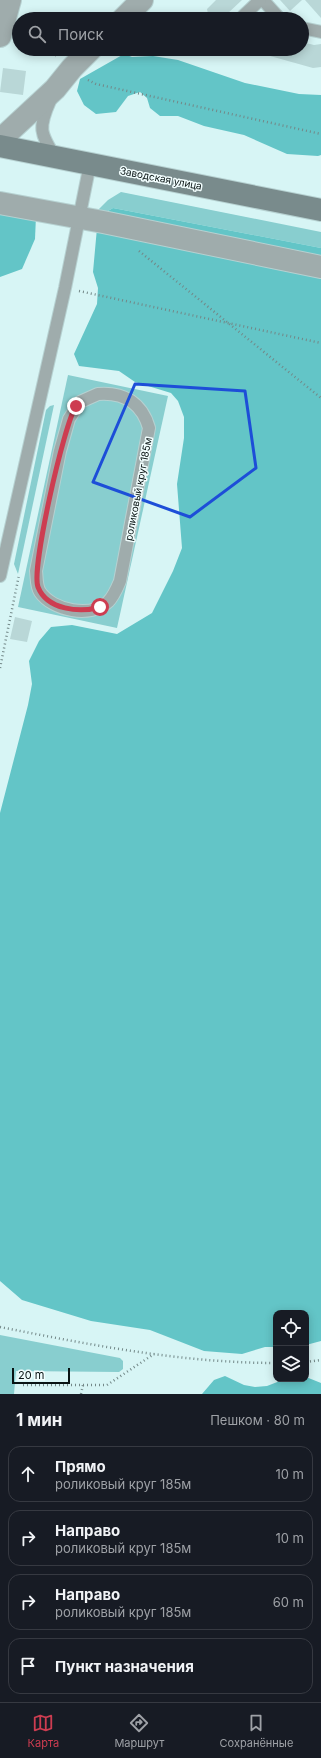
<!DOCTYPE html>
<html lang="ru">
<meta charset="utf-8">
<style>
:root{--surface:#171b24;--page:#20242c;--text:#f1f3f6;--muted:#9ea1a6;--line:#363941;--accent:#cd3d51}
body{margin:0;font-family:Inter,sans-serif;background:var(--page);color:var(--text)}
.controls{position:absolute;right:12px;bottom:12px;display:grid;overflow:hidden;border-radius:8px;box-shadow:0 2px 10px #0003}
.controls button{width:36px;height:36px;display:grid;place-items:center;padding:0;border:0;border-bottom:1px solid var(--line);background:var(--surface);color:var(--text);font:20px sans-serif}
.scale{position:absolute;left:12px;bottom:10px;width:58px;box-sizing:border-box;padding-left:4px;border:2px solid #091414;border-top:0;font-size:11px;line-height:14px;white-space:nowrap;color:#091414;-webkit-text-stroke:3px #f2fefe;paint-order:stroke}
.stop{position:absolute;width:12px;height:12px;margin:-9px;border:3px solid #cd3d51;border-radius:50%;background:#fff}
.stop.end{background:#cd3d51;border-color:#fff;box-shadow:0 1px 4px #0008}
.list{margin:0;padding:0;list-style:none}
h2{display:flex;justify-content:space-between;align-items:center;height:52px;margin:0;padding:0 16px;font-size:17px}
h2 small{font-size:13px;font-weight:400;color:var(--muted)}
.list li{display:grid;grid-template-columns:26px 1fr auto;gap:12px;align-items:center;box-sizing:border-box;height:56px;margin:0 8px 8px;padding:0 8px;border:1px solid var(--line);border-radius:12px}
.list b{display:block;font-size:15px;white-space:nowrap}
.list p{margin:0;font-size:13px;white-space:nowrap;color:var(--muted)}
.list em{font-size:13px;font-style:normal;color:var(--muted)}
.icon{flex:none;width:22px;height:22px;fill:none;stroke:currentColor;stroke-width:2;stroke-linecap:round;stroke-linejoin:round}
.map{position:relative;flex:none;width:321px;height:1394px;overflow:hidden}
.search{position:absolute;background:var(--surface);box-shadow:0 2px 10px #0003;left:12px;right:12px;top:12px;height:44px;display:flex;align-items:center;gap:10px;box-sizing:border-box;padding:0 14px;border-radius:22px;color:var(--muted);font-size:15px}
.sheet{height:308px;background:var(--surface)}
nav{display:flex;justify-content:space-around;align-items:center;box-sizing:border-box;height:56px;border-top:1px solid var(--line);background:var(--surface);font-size:11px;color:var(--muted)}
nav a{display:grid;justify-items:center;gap:2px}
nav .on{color:var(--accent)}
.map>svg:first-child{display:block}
</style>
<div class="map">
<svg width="321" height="1394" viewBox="0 0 321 1394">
<rect width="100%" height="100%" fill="#d7f5f5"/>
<g fill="#88cecf">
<path d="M121 192 321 232V248L113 208 98 217 92 216 108 200Z"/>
<path d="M68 375 168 396 117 628 18 607Z"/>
<path d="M54 405 18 574 14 564 46 410 50 406Z"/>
<path d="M0 1335 120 1358 123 1361V1369L119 1372 16 1371 14 1394H0Z"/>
</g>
<g fill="#63c5c7">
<path d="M124 54 132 57 153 56 178 60 245 83 299 94 321 95V155L318 156 287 154 244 135 204 126 178 116H160L150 108 147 98 140 92 128 96 116 112 96 114 84 105 77 91 80 79Z"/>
<path d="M113 208 321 248V1341L306 1345V1313H276V1347H265L242 1354 204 1351 150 1330 91 1321 22 1300 0 1281V813L28 705 32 684 29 661 39 641 51 627 72 625 117 634 152 613 173 571 182 548 177 484 184 438V417L178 401 171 393 135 382 119 371 79 366 74 354 97 304 98 288 93 272 98 217Z"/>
<path d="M0 213 36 216 35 239 22 269 0 277Z"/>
<path d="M225 1376 244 1385 255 1387 267 1386 285 1379H306V1377L321 1383V1394H202L214 1380Z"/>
</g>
<g fill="#b9d7d7">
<path d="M216 0H242L227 14 229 19H209L207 9Z"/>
<path d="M280 0H302L290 11Z"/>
<path d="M305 0H321V18Z"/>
<path d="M302 42 314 45 321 44V67L313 68 245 49H302Z"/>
<path d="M3 68 26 71 23 95 0 92Z"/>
<path d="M15 617 32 621 27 642 10 639Z"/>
</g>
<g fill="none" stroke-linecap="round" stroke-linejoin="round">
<defs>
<g id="lane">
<path d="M263 0 280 19"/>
<path d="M243 16 260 0"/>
<path d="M302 28 321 32"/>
<path d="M50 101C38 128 40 133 55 157"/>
<path d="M98 394C124 392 142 403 149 428L120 581C117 588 114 596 108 602 91 618 53 611 40 592 36 586 37 578 36 571L60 451 69 419 80 402Z"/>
<path d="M0 576 65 288 90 164"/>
</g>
<g id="street">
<path d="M123 19 142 0"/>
<path d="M0 36 10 0"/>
<path d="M0 140 55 89 72 68 91 49"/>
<path d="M0 203 103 222 321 267"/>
</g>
<path id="secondary" d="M0 146 321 210"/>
</defs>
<use href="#lane" stroke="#b6d1d1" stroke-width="14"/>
<use href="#street" stroke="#b6d1d1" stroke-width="24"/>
<use href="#secondary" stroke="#b6d1d1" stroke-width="24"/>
<g stroke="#738888" stroke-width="2.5" stroke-dasharray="1 3" stroke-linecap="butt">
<path d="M37 49 56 56"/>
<path d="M88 80 96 84 321 134"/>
<path d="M139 251 321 398"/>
<path d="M79 291 321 343"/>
<path d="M0 668 19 575"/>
<path d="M0 1327C91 1345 183 1363 276 1363"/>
<path d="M306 1362 321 1360"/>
<path d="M23 1385H107L154 1354"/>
<path d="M81 1394 83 1385"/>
</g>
<use href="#lane" stroke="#9facac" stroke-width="12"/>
<use href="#street" stroke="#9facac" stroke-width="22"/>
<use href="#secondary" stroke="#798b8c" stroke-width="22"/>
</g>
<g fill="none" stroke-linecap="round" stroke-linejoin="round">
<path stroke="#cd3d51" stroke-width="5" d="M76 406C64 424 31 569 38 587 47 610 80 613 100 607"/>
</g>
<path fill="none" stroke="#1d4ed8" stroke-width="3" stroke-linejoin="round" d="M135 384 245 391 256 468 190 517 93 482Z"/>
<g text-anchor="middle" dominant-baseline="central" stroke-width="3" stroke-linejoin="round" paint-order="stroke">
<g font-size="10" fill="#091414" stroke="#f2fefe">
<text transform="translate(161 178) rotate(11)">Заводская улица</text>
<text transform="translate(138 489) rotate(-79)">роликовый круг 185м</text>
</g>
</g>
</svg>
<div class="controls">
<button><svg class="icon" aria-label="locate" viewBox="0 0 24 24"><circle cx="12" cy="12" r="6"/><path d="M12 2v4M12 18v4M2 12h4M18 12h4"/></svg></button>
<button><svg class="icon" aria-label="layers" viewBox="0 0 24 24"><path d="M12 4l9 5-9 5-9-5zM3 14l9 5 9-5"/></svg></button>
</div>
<div class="scale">20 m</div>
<div class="stop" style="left:100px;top:607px"></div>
<div class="stop end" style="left:76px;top:406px"></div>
<div class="search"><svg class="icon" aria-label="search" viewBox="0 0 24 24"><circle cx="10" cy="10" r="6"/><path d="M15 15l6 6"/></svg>Поиск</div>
</div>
<section class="sheet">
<h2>1 мин<small>Пешком · 80 m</small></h2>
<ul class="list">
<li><svg class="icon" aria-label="ahead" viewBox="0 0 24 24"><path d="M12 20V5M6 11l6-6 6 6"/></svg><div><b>Прямо</b><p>роликовый круг 185м</p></div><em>10 m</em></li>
<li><svg class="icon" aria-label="right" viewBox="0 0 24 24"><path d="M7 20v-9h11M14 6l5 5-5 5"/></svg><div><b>Направо</b><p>роликовый круг 185м</p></div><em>10 m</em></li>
<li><svg class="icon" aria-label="right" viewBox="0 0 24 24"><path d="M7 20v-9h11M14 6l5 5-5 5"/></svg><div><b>Направо</b><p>роликовый круг 185м</p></div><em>60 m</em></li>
<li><svg class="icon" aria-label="arrive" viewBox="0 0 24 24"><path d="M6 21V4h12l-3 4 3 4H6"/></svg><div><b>Пункт назначения</b></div></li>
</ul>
</section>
<nav>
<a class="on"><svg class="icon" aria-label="map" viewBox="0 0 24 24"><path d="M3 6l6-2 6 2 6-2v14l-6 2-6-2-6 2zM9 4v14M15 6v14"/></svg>Карта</a>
<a><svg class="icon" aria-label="directions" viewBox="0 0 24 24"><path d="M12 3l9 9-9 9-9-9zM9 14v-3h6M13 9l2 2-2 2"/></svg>Маршрут</a>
<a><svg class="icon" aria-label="saved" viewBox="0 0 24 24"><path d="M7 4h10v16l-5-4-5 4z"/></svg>Сохранённые</a>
</nav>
